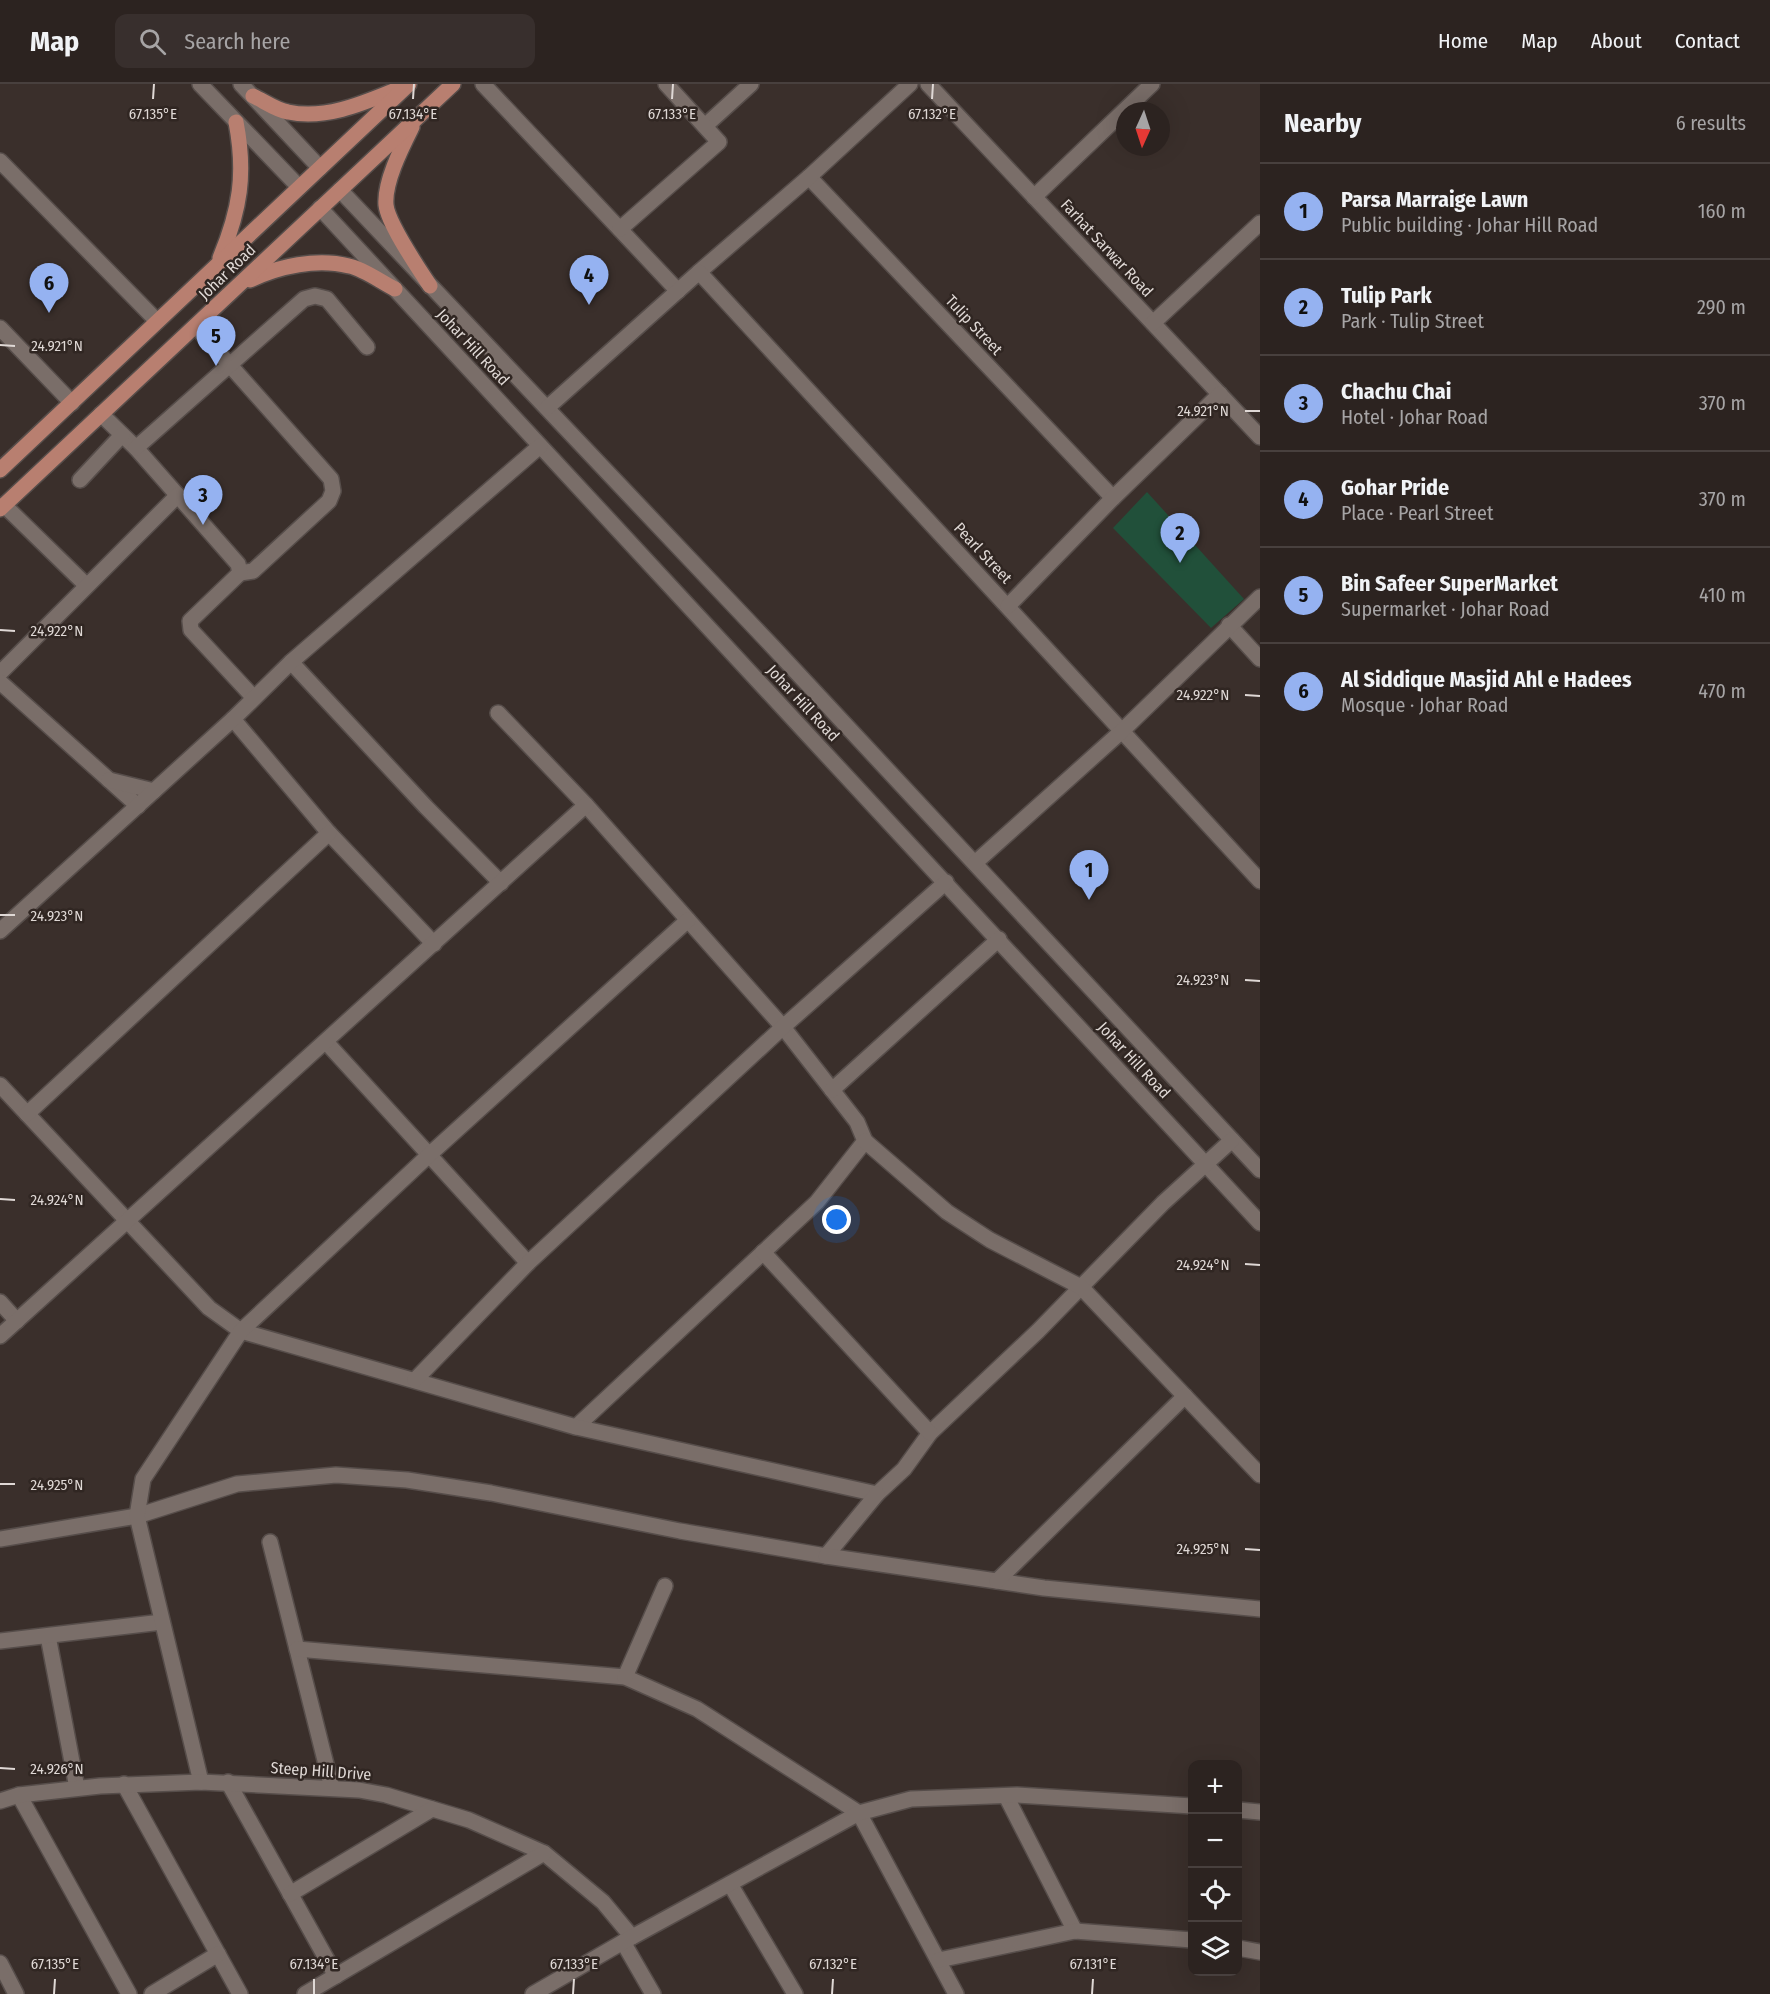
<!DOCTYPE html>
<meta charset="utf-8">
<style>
:root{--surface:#2c2320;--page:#382f2d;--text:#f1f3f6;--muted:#a6a4a5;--line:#48403e;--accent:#95b2f1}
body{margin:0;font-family:"Fira Sans Condensed",sans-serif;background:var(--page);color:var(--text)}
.controls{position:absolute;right:18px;bottom:18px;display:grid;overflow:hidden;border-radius:12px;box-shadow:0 6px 24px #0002}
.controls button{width:54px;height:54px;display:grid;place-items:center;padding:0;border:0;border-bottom:2px solid var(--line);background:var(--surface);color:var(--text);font:30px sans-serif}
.compass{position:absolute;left:1116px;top:18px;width:54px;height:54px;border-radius:50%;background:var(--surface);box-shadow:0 6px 24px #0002;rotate:183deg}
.you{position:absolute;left:837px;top:1136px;width:21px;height:21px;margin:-15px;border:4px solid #fff;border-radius:50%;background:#1a73e8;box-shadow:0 0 0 9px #1a73e833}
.badge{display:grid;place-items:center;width:39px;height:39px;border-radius:50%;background:var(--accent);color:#111;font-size:20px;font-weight:700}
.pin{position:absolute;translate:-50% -50px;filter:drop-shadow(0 2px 3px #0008)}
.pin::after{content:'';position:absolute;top:32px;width:21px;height:18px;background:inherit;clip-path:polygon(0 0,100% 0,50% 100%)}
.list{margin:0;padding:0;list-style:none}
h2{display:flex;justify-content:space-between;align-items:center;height:78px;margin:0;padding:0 24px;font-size:26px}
h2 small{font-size:20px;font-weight:400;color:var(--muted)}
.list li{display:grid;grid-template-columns:39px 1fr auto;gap:18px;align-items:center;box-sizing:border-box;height:96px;padding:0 24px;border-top:2px solid var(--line)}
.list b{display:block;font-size:22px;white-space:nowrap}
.list p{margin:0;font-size:20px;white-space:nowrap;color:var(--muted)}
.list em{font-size:20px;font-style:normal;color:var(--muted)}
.icon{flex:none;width:33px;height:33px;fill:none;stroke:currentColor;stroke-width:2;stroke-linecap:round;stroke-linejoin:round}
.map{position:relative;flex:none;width:1260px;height:1910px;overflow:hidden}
header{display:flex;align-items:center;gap:36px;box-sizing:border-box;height:84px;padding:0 30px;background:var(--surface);border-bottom:2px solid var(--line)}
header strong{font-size:28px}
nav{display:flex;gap:33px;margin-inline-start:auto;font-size:21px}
.search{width:420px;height:54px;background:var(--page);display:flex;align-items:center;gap:15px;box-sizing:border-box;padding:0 21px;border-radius:12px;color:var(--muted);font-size:22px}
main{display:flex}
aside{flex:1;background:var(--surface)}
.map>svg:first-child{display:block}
</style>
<header>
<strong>Map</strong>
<div class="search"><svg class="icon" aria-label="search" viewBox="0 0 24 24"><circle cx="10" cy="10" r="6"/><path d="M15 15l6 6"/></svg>Search here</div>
<nav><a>Home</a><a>Map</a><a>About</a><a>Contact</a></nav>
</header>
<main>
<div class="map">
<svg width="1260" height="1910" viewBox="0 0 1260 1910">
<rect width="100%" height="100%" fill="#3a2f2b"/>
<path fill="#21503a" d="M1147 408 1244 515 1211 544 1113 444Z"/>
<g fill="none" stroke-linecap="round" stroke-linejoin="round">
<defs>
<g id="minor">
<path d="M200 0 299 103"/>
<path d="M241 0 320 84"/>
<path d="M483 0 678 207"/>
<path d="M928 0 1260 353"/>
<path d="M705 42 751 0"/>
<path d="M0 77 157 237"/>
<path d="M809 93 1113 414"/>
<path d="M340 106 773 563 1260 1086"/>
<path d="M1034 113 1152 0"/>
<path d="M320 124 1260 1139"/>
<path d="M620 145 719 58 666 0"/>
<path d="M699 188 809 93 910 0"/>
<path d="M1153 239 1260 139"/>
<path d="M196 243 331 395 333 407 329 417 253 487 240 489"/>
<path d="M0 244 72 319"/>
<path d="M547 324 699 188 1260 797"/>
<path d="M101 330 136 364 238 480 240 489 190 537 191 546 254 614"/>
<path d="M136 364 304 215 315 212 327 215 367 263"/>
<path d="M80 396 122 351"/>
<path d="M4 421 86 501"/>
<path d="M1008 522 1113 414 1220 310"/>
<path d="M1229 541 1260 575"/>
<path d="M291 578 426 723 501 799"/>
<path d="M0 589 178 411"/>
<path d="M0 598 138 722"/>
<path d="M498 629 586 721 783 943 857 1038 865 1057 817 1118 576 1343"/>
<path d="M233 635 329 749 434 860"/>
<path d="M109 696 154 707"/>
<path d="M975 779 1123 646 1260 513"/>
<path d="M0 847 233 635 291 578 540 362"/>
<path d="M326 958 528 1179"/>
<path d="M0 1001 209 1224 241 1247 576 1343 877 1410 904 1385 930 1349 1038 1247 1163 1119 1232 1056"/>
<path d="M832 1006 999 855"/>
<path d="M27 1030 329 749"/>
<path d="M865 1057 947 1128 990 1156 1081 1203 1260 1391"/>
<path d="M763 1168 930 1349"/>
<path d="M0 1218 17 1237"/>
<path d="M0 1252 586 721"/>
<path d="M415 1296 528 1179 783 943 946 798"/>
<path d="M0 1455 137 1432 237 1400 336 1391 407 1396 491 1409 680 1447 826 1472 877 1410"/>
<path d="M270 1458 332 1704"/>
<path d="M826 1472 1044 1504 1260 1525"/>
<path d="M997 1497 1185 1312"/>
<path d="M48 1552 77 1704"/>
<path d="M0 1557 162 1538"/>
<path d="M297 1565 625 1593 697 1625 859 1729 956 1910"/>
<path d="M625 1593 665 1502"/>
<path d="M201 1698 137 1432 143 1395 241 1247 429 1071 688 836"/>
<path d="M228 1698 336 1892"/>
<path d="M124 1700 240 1910"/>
<path d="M19 1711 129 1910"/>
<path d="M1006 1712 1075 1847"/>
<path d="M0 1717 19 1711 100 1702 201 1698 359 1706 386 1711 469 1736 544 1769 603 1818 632 1853"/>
<path d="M1238 1726 1260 1728"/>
<path d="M730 1800 795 1910"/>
<path d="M290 1810 432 1725"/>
<path d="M623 1858 653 1910"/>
<path d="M1238 1864 1260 1868"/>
<path d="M939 1876 1075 1847 1192 1856"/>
<path d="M0 1879 16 1910"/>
<path d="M152 1910 218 1870"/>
<path d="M305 1910 544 1769"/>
<path d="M533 1910 623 1858 859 1729 911 1715 1017 1711 1192 1722"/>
</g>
<g id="major">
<path d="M253 12C264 17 276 26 288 28 326 36 364 19 398 5"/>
<path d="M412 43C402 63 384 98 386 121 388 140 419 185 430 202"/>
<path d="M220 174C240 126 246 90 236 38"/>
<path d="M250 196C279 182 317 174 349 182 364 185 381 198 395 205"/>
<path d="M0 386 409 0"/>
<path d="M0 425 453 0"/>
</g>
</defs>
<use href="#minor" stroke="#564d4a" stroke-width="18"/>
<use href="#major" stroke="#564d4a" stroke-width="18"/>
<use href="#minor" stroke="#7a6e69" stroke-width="15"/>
<use href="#major" stroke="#b87f70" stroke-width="15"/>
</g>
<path fill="none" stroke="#dfd8d5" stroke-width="2" d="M153 15 154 0M413 15 414 0M672 15 673 0M932 15 933 0M0 261 15 262M1245 327H1260M0 546 15 547M1245 611 1260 612M0 831H15M1245 896 1260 897M0 1115 15 1116M1245 1180 1260 1181M0 1400H15M1245 1465 1260 1466M0 1684 15 1685M54 1910 55 1895M314 1910V1895M573 1910 574 1895M832 1910 833 1895M1092 1910 1093 1895"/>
<g text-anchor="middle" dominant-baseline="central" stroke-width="5" stroke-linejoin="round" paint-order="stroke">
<g font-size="16" fill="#dfd8d5" stroke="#302622">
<text transform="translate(1107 164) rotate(47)">Farhat Sarwar Road</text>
<text transform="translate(227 188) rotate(-44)">Johar Road</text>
<text transform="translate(974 241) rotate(47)">Tulip Street</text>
<text transform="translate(473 263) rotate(47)">Johar Hill Road</text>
<text transform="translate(983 469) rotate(47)">Pearl Street</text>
<text transform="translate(803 619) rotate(47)">Johar Hill Road</text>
<text transform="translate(1134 976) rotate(47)">Johar Hill Road</text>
<text transform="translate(321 1687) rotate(4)">Steep Hill Drive</text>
</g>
</g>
<g font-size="15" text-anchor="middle" fill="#dfd8d5" stroke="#302622" stroke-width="5" stroke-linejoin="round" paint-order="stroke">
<text x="153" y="35">67.135°E</text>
<text x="413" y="35">67.134°E</text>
<text x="672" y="35">67.133°E</text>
<text x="932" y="35">67.132°E</text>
<text x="57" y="267">24.921°N</text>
<text x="1203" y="332">24.921°N</text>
<text x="57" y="552">24.922°N</text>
<text x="1203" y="616">24.922°N</text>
<text x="57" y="837">24.923°N</text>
<text x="1203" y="901">24.923°N</text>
<text x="57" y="1121">24.924°N</text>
<text x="1203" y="1186">24.924°N</text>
<text x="57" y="1406">24.925°N</text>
<text x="1203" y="1470">24.925°N</text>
<text x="57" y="1690">24.926°N</text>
<text x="55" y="1885">67.135°E</text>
<text x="314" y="1885">67.134°E</text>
<text x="574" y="1885">67.133°E</text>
<text x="833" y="1885">67.132°E</text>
<text x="1093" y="1885">67.131°E</text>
</g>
</svg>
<div class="controls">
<button>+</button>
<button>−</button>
<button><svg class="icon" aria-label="locate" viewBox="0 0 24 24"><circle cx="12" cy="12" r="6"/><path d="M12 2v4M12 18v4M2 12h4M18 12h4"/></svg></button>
<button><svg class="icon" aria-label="layers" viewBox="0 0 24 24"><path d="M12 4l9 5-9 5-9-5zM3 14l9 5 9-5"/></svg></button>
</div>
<svg class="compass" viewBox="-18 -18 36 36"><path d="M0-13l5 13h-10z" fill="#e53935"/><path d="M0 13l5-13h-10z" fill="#a6a4a5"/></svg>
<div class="you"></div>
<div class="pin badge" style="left:1089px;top:816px">1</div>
<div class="pin badge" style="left:1180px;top:479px">2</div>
<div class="pin badge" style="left:203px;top:441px">3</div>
<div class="pin badge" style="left:589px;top:221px">4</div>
<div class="pin badge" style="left:216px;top:282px">5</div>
<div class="pin badge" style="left:49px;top:229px">6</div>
</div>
<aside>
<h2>Nearby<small>6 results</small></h2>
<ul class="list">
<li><span class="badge">1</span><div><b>Parsa Marraige Lawn</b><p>Public building · Johar Hill Road</p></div><em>160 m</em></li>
<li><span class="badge">2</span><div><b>Tulip Park</b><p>Park · Tulip Street</p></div><em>290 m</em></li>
<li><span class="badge">3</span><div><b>Chachu Chai</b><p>Hotel · Johar Road</p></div><em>370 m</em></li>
<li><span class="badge">4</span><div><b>Gohar Pride</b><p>Place · Pearl Street</p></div><em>370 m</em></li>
<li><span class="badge">5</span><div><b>Bin Safeer SuperMarket</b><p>Supermarket · Johar Road</p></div><em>410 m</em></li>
<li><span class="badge">6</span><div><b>Al Siddique Masjid Ahl e Hadees</b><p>Mosque · Johar Road</p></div><em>470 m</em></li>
</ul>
</aside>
</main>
